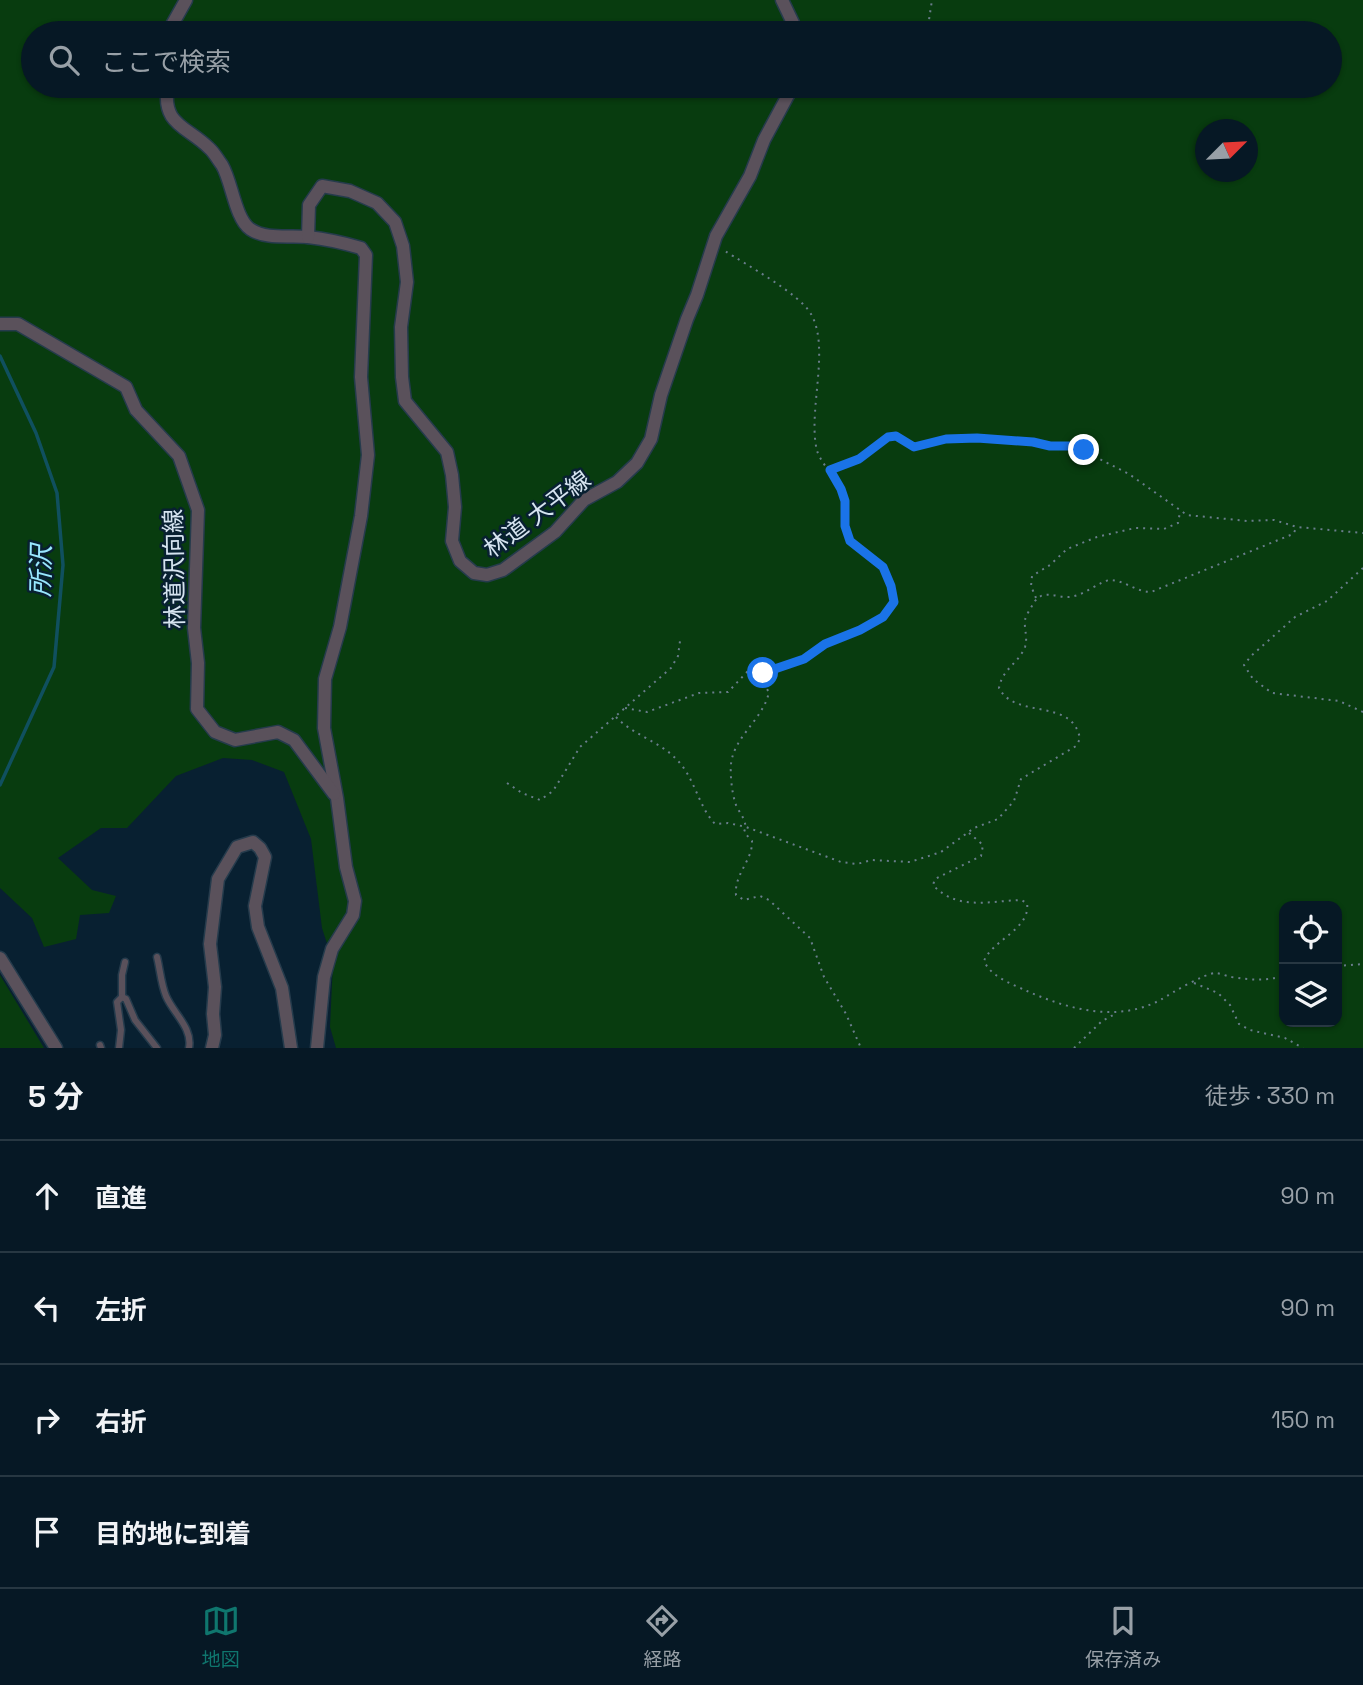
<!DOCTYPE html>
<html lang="ja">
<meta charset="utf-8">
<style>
:root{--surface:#061825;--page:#142532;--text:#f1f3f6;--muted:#98a0a7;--line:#273742;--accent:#0f766e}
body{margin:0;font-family:"Space Grotesk","Noto Sans JP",sans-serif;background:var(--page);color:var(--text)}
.controls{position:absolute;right:21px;bottom:21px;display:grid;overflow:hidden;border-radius:14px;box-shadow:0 2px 5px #0004}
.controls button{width:63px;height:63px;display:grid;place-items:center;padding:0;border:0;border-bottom:2px solid var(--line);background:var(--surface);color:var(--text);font:35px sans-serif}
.compass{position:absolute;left:1195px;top:119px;width:63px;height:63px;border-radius:50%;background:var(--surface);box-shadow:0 2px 5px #0004;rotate:66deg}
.stop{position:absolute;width:21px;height:21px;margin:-16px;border:5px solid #1a73e8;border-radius:50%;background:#fff}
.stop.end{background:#1a73e8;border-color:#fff;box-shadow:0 2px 7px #0008}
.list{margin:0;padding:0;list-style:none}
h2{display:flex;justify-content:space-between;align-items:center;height:91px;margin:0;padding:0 28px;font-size:30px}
h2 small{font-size:23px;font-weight:400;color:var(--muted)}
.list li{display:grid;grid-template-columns:46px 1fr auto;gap:21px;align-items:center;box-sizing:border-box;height:112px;padding:0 28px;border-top:2px solid var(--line)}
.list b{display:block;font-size:26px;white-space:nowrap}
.list em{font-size:23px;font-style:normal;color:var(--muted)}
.icon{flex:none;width:38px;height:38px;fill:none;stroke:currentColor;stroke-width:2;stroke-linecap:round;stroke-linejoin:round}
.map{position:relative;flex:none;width:1363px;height:1048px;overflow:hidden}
.search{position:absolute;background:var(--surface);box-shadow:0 2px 5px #0004;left:21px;right:21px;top:21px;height:77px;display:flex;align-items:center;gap:18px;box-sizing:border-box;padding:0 24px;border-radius:38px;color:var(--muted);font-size:26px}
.sheet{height:539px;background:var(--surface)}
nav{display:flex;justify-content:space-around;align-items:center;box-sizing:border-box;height:98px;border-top:2px solid var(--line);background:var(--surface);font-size:19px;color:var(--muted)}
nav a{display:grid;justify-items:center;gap:4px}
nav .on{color:var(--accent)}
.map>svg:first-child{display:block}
</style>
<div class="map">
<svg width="1363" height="1048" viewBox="0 0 1363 1048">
<rect width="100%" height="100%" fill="#082031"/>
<g fill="#083c0f" fill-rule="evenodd">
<path d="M0 0H1363V1048H336L330 1027 333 962 322 928 311 839 284 772 252 760 223 758 176 776 127 828H101L58 858 92 890 116 896 109 913 80 915 76 939 44 947 32 918 0 888ZM33 33H1330V86H33ZM1206 130H1248V172H1206ZM1284 906H1337V1022H1284Z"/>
<path d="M0 975 44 1048H0Z"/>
</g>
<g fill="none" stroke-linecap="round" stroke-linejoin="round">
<path stroke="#10505f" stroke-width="3.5" d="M0 356 36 433 57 493 63 565 54 667 0 785"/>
<defs>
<g id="service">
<path d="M157 957C160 969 161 984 166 996 173 1013 193 1028 189 1048"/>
<path d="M122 997V975L125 962"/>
<path d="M100 1045 101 1048"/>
<path d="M119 1048 121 1030 117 1002 122 997 126 999 135 1020 157 1048"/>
</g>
<g id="minor">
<path d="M782 0 793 23 794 33"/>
<path d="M170 33 172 25 186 0"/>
<path d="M168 86C161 125 187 126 209 148 214 152 218 160 222 165 232 182 235 218 250 229 266 240 290 235 308 237 326 239 344 243 361 248L366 255 361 377 368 455 361 516 340 627 325 679 324 728 337 798 346 867 355 901 353 915 332 949 324 977 317 1048"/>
<path d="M308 237 309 205 322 186 350 191 377 203 395 222 403 246 407 282 401 327 402 377 405 401 447 452 452 475 455 507 452 541 460 561 474 573 487 575 503 570 555 532 584 500 617 482 637 463 651 439 661 395 687 319 697 295 716 236 750 176 764 140 793 86"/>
<path d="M0 324H18L126 387 136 410 179 456 198 510 194 628 198 663 197 709 215 732 235 740 278 732 294 740 334 794"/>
<path d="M0 958 56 1048"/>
<path d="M212 1048 215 1035 213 1014 215 987 210 944 218 879 237 847 253 842 260 848 265 857 255 906 258 927 282 988 291 1048"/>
</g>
</defs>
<use href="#service" stroke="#253b4c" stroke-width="9"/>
<use href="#minor" stroke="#253b4c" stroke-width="15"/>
<g stroke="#697d8b" stroke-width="2" stroke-dasharray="2 5" stroke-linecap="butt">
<path d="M927 33 932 0"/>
<path d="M831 470 859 459 888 437 896 436 914 447 958 438 1017 440 1050 446 1072 445 1129 474 1187 515 1247 521 1274 520 1297 527 1363 533"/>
<path d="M1363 568 1327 601 1295 617 1251 656 1244 665 1253 679 1272 693 1339 701 1363 712"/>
<path d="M1036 598 1031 586 1032 576 1050 565 1067 549 1097 537 1135 528 1164 529 1178 523 1180 512"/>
<path d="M755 672 769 692C763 720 734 736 731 764 730 775 732 792 735 802 738 813 749 820 744 832L752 841C753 860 734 874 736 895L744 900 760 896 769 900 810 938 824 977 846 1014 861 1048"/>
<path d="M625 708 647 712 699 693 728 692 748 671C791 674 805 653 839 637 863 625 877 625 894 602 892 591 890 575 882 566 873 556 856 552 849 539 842 525 848 507 842 492 836 476 818 462 816 446 809 407 830 347 811 314 800 294 745 264 725 251"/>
<path d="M616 717C634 736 662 742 679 762 695 780 699 807 715 824L728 823 746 827 841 862 857 864 872 860 910 862 941 852 974 828 998 819 1014 801 1021 779 1076 746 1080 739C1073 697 1015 720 999 688 1002 669 1019 663 1025 647 1028 637 1024 630 1025 620 1026 615 1032 606 1035 601 1044 589 1057 598 1070 597 1085 595 1100 581 1110 580 1124 580 1136 592 1151 592L1293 534 1297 527"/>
<path d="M507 783 522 793 540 800 553 791 580 747 671 668 678 656 680 641"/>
<path d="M969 833 983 845 981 856 935 879 933 885C957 911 990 901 1021 900L1027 903C1031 929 992 940 984 961 991 977 1012 984 1027 991 1070 1010 1119 1023 1162 999 1173 992 1204 974 1215 973 1220 973 1226 976 1231 977 1250 980 1265 981 1284 976"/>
<path d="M1337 966 1363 964"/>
<path d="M1194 983 1218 993 1230 1005 1239 1024 1250 1030 1285 1038 1303 1048"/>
<path d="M1074 1048 1102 1021 1115 1014"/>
</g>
<use href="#service" stroke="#5a515b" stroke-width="6"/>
<use href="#minor" stroke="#5a515b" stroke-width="12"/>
</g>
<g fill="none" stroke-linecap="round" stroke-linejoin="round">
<path stroke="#1a73e8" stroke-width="9" d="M763 673 804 659 825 644 860 630 883 617 894 602 891 586 883 567 850 541 845 526V501L841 489 830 470 859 459 888 437 896 436 914 447 946 439 977 438 1033 442 1050 446H1072L1084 450"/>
</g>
<g text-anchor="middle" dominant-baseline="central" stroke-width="5" stroke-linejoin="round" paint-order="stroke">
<g font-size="24" fill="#d6e4f0" stroke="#082031">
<text transform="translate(537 514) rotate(-37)">林道 大平線</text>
<text transform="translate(174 569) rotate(-91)">林道沢向線</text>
</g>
<g font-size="26" font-style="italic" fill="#98e7fe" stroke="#082031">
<text transform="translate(41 571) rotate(-89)">所沢</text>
</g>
</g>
</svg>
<div class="controls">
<button><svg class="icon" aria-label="locate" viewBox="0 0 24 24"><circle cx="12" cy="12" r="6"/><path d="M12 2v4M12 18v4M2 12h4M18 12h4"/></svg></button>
<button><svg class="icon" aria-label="layers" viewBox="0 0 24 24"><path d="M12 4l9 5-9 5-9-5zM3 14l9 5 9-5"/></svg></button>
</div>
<svg class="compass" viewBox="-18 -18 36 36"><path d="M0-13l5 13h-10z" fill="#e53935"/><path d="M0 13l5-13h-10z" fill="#98a0a7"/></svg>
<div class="stop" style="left:763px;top:673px"></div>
<div class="stop end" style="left:1084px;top:450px"></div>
<div class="search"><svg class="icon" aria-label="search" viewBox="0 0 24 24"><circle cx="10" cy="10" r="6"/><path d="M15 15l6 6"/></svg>ここで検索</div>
</div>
<section class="sheet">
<h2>5 分<small>徒歩 · 330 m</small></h2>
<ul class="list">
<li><svg class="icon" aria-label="ahead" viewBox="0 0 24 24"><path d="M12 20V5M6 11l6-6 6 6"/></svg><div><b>直進</b></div><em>90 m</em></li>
<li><svg class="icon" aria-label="left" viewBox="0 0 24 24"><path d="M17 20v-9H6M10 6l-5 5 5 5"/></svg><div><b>左折</b></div><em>90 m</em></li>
<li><svg class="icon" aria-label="right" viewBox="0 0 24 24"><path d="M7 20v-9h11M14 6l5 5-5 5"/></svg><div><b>右折</b></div><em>150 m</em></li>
<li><svg class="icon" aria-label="arrive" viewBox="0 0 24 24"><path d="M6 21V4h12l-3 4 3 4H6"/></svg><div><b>目的地に到着</b></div></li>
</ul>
</section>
<nav>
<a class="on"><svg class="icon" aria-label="map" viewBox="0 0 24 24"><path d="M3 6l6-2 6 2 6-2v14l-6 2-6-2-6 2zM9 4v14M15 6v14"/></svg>地図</a>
<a><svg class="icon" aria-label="directions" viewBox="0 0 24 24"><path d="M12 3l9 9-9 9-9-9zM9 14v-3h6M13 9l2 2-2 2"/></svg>経路</a>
<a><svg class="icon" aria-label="saved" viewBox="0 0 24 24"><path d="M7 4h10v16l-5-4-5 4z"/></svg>保存済み</a>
</nav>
